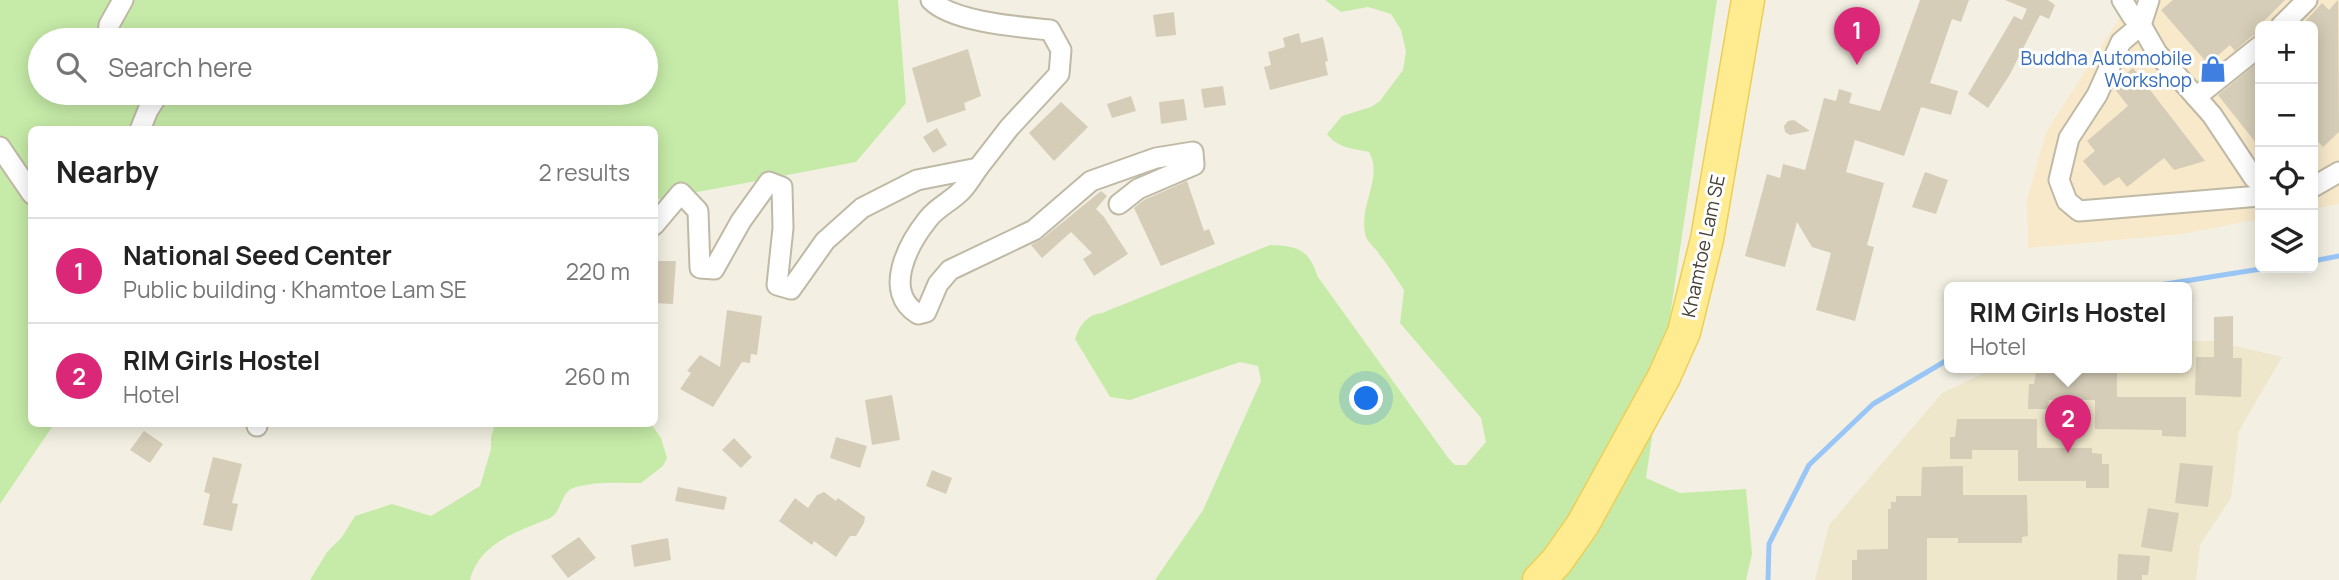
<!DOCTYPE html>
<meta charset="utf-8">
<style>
:root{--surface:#fff;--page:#f2f2f2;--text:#222;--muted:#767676;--line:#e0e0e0;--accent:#db2777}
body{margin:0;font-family:Manrope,sans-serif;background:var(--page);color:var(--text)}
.controls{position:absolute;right:21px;top:21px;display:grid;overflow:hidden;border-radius:10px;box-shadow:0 4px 18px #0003}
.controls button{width:63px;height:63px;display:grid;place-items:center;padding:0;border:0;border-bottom:2px solid var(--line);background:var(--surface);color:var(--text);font:35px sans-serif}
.you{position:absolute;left:1367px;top:399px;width:24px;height:24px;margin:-18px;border:5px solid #fff;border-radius:50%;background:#1a73e8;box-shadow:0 0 0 10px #1a73e833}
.badge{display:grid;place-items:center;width:46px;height:46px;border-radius:50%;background:var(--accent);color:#fff;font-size:23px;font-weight:700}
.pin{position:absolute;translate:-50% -58px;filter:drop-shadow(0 2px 4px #0008)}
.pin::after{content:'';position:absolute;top:37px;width:24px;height:21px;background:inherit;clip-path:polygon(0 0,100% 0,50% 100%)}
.popup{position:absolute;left:1944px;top:282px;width:248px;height:91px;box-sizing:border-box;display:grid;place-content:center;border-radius:10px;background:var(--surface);filter:drop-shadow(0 2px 5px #0005);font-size:23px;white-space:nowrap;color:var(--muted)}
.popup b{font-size:26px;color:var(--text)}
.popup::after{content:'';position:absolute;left:50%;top:100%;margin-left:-14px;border:14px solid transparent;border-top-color:var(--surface)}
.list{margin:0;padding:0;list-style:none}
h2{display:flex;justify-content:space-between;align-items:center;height:91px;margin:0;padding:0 28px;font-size:30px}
h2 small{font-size:23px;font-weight:400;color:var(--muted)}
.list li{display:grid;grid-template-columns:46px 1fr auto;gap:21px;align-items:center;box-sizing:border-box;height:105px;padding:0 28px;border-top:2px solid var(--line)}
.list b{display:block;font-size:26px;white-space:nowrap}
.list p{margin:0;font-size:23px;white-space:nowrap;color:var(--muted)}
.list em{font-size:23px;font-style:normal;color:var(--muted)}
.icon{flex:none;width:38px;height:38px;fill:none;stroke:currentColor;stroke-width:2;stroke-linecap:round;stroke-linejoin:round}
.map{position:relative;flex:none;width:2339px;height:580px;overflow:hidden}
.search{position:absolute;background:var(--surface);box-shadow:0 4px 18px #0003;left:28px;top:28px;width:630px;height:77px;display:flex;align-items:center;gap:18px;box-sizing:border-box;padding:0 24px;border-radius:38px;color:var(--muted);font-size:26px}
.panel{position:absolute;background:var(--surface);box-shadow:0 4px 18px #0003;left:28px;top:126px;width:630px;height:301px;border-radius:10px}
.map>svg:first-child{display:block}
</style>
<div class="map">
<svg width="2339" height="580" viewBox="0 0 2339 580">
<rect width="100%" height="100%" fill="#f3f0e3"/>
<path fill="#f8e9cb" d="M2129 0H2339V204L2313 209V26H2260V219L2182 234 2028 248 2027 199 2046 132 2126 8Z"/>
<path fill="#eee7cb" d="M2187 341H2214L2282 357 2239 431 2231 498 2200 545 2196 580H1815L1829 525 1942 393 1997 367H2187Z"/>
<g fill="#c6eba8" fill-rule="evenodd">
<path d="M0 0H898L906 103 856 162 655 200 654 130H32V424H54L0 504ZM40 40H646V93H40Z"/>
<path d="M1325 0H1717L1646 478 1680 493 1746 489 1752 554 1746 580H1155L1203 510 1261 381 1258 366 1240 362 1130 400 1110 397 1075 339C1080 324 1087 315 1102 313L1270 245C1299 246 1308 249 1318 277L1449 459 1455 465H1466L1486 442 1481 418 1400 323 1404 290C1396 278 1388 265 1379 254 1375 247 1369 244 1366 237 1357 206 1384 179 1369 152 1352 148 1339 149 1327 134L1342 116 1371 107 1380 101 1403 70 1406 51 1401 30 1391 14 1368 7 1341 12Z"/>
<path d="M495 424H651L661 438 667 458 663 466 641 483C619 483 598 481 576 487 561 491 563 507 553 516 548 520 539 522 533 525 506 536 478 549 470 580H310L327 552 342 537 355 516 392 504 431 516 480 486 491 449V437Z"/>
</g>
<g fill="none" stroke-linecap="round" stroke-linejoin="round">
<g stroke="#99c6f6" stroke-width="5">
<path d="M2313 261 2339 256"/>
<path d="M2147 287 2267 268"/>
<path d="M1768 580 1769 544 1809 465 1873 404 1949 359"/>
</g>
</g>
<g fill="#d5cdb7">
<path d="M1920 0H1969L1961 22 1952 19 1930 83 1958 91 1951 115 1921 107 1904 156 1855 140 1846 172 1884 183 1867 245 1874 247 1855 321 1816 310 1831 253 1812 247 1797 222 1785 267 1745 256 1767 174 1780 178 1783 164 1805 170 1824 98 1836 101 1839 89 1852 93 1849 103 1880 111Z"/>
<path d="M2005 0H2048L2055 5 2049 19 2040 15 2009 76 1988 108 1968 94 2014 16 2022 20 2027 9Z"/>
<path d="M2173 0H2285L2260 25V34L2252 36 2235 51 2230 45 2208 64 2161 10Z"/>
<path d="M2338 0 2339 132 2323 147 2313 136V26H2301L2322 3 2329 10Z"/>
<path d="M1174 12 1176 35 1156 37 1153 15Z"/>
<path d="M1299 33 1301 43 1323 37 1328 61 1325 62 1328 75 1270 90 1264 67 1271 65 1268 52 1285 47 1283 38Z"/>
<path d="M968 49 981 96 964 103 966 110 927 123 912 68Z"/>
<path d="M2260 61V148L2218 95Z"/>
<path d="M2133 68 2205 161 2174 170 2164 158 2127 187 2119 177 2104 186 2083 161 2095 151 2087 141 2128 106 2114 88 2117 81Z"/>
<path d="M1223 86 1226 105 1204 108 1201 89Z"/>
<path d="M1131 96 1136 111 1112 118 1107 104Z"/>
<path d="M1184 99 1187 120 1161 124 1159 102Z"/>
<path d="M1061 102 1088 127 1054 161 1029 133Z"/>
<path d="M1794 120 1810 131 1790 135 1785 132 1784 126 1788 121Z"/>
<path d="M937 128 947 145 933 153 923 137Z"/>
<path d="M1925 172 1948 180 1936 214 1912 207Z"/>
<path d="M1187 181 1204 231 1209 229 1215 244 1161 266 1134 208 1144 200Z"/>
<path d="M1101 191 1107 196 1096 209 1104 217 1128 254 1094 276 1083 259 1092 253 1071 232 1042 258 1031 245 1042 239Z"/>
<path d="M654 261H676L673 304 654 303Z"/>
<path d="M727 310 762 316 757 355 751 354 750 363 742 362 713 407 680 389 691 373 687 371 700 355 720 367Z"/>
<path d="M2233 316V358H2242L2241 397 2195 395 2196 357H2214V317Z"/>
<path d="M2037 367H2117V397H2186V437L2162 436V430L2095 429V400H2049L2048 409H2028L2029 384H2034Z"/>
<path d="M892 395 900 440 872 445 865 400Z"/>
<path d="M1957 419H2037V448H2092V453L2102 454V464H2109V488H2086V481H2018V450H1972V459H1950V437H1955Z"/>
<path d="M144 431 163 444 150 463 130 450Z"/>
<path d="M836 437 867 446 860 468 830 458Z"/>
<path d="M734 438 752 457 741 468 722 450Z"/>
<path d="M213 457 242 464 232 503 238 504 232 531 203 525 210 494 204 492Z"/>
<path d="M2180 463 2213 466 2208 507 2175 503Z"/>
<path d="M1963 466V495H2027L2028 536 2022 537V543H1958V538H1927V580H1852V560H1857V550L1888 549V509H1891V502H1896V496H1921L1922 467Z"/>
<path d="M932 470 952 478 946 494 926 486Z"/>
<path d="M678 487 727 497 724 510 675 501Z"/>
<path d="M824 492 836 501 838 498 865 517 864 523 856 536H850L836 557 814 541 812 545 779 521 795 498 808 508 817 495Z"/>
<path d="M2148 508 2179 513 2172 552 2141 547Z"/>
<path d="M579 537 596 558 568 578 551 556Z"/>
<path d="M668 538 671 560 634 567 631 545Z"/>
<path d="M2118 554 2150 556 2148 575H2142V580H2117Z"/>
</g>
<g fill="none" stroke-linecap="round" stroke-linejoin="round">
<defs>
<g id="street">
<path d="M2122 0 2132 16 2141 25 2157 53 2212 115 2254 178 2260 183"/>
<path d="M2149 0 2141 25 2121 42 2097 95 2069 138 2059 180 2067 201 2079 211 2260 196"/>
<path d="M2281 26 2307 0"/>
<path d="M113 40 108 34 109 25 123 0"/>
<path d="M2196 97 2260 46"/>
<path d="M140 130 148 110 159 93"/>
<path d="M0 147 32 194"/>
<path d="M978 168C973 175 968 184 962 190 952 201 937 207 928 219 908 244 882 292 918 314L926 312 938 284 950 270 1034 230 1091 181 1156 158 1193 152 1194 165 1138 189 1119 204"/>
<path d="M2313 187 2339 172"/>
<path d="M654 225 681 193 698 211 700 268 714 269 741 221 769 182 782 187 783 228 777 285 791 289 825 241 862 208 917 180 978 168 1009 128 1059 74 1061 50 1050 30C1019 27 952 22 931 0"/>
<path d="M257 426V424"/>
</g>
<path id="primary" d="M1539 580 1557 561 1583 524 1664 377 1684 332 1707 239 1748 0"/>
</defs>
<use href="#street" stroke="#bfb9a5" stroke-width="23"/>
<use href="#primary" stroke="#edcf57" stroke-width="35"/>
<use href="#street" stroke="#fff" stroke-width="19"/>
<use href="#primary" stroke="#ffeb90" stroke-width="32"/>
</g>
<defs>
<symbol id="shop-bare" viewBox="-9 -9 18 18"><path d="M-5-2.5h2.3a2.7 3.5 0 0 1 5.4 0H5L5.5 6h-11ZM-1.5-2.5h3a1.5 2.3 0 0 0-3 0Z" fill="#3f7fe0" stroke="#fff" stroke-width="2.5" paint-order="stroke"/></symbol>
</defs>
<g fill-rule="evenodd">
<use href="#shop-bare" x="2194" y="50" width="38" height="38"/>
</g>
<g text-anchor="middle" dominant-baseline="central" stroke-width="6" stroke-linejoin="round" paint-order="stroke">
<g font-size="19" fill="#366cbe" stroke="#fff" text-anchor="end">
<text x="2192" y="58">Buddha Automobile<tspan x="2192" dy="22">Workshop</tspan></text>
</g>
<g font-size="19" fill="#454033" stroke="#fff">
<text transform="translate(1703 246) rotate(-78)">Khamtoe Lam SE</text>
</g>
</g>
</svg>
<div class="controls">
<button>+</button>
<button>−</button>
<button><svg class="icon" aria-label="locate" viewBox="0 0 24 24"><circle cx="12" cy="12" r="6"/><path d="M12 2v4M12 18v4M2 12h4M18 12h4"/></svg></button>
<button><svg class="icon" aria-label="layers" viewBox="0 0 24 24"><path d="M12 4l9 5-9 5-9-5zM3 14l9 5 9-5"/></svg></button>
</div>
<div class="you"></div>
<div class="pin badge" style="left:1857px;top:65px">1</div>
<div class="pin badge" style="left:2068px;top:453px">2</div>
<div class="popup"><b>RIM Girls Hostel</b>Hotel</div>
<div class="search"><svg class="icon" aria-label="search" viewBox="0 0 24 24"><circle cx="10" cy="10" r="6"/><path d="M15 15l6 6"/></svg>Search here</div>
<section class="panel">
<h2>Nearby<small>2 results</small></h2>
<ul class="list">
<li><span class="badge">1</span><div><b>National Seed Center</b><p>Public building · Khamtoe Lam SE</p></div><em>220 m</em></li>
<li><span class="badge">2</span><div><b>RIM Girls Hostel</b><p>Hotel</p></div><em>260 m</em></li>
</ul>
</section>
</div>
